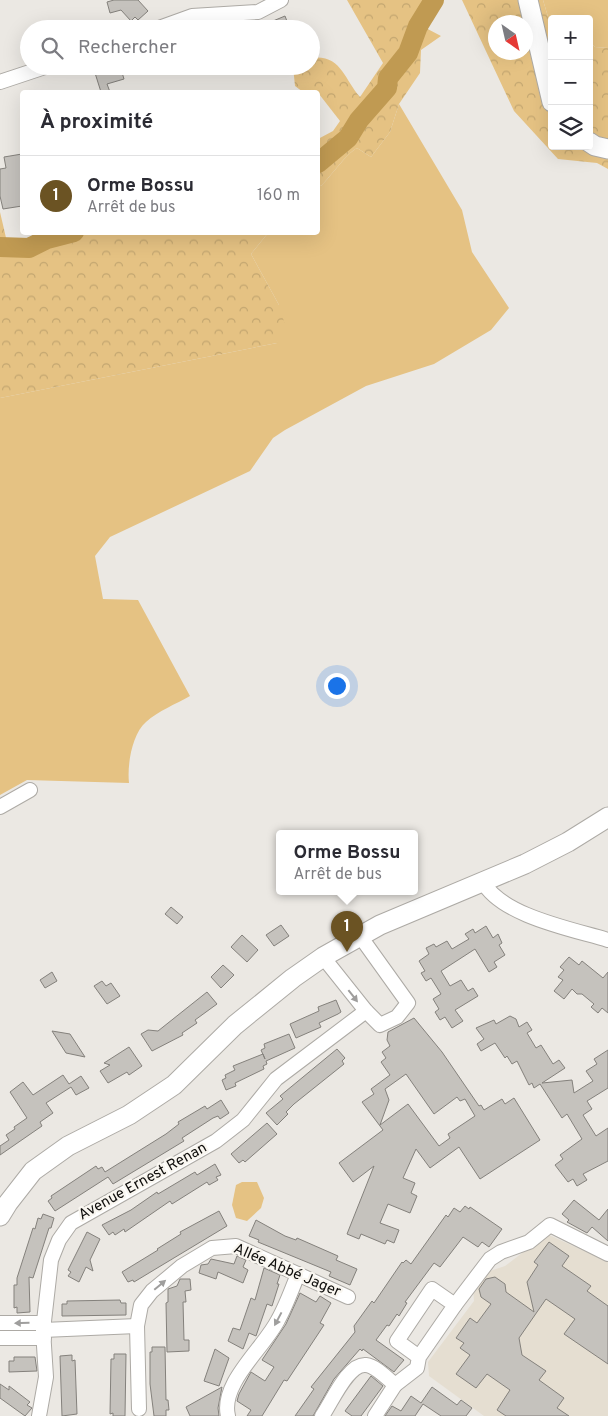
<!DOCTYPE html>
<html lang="fr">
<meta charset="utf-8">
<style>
:root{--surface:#fff;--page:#f7f7f7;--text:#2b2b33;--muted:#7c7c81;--line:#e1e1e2;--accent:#6b5323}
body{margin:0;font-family:Overpass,sans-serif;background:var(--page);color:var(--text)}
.controls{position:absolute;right:15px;top:15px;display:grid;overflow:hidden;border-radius:5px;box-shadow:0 5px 20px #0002}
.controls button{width:45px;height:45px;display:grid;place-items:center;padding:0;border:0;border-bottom:1px solid var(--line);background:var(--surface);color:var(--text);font:25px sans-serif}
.compass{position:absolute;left:488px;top:15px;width:45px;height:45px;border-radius:50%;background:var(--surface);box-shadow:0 5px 20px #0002;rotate:146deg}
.you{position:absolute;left:336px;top:685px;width:18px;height:18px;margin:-12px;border:4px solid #fff;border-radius:50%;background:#1a73e8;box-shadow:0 0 0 8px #1a73e833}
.badge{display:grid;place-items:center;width:32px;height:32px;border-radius:50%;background:var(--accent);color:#fff;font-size:16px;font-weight:700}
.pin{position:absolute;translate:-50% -41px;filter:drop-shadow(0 1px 2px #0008)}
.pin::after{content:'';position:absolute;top:26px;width:18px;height:15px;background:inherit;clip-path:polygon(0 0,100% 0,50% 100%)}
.popup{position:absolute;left:276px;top:830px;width:142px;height:65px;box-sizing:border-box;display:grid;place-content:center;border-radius:5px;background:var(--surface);filter:drop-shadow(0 1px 4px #0005);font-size:16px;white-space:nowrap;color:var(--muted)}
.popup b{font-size:19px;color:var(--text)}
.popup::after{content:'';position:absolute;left:50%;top:100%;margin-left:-10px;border:10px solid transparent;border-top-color:var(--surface)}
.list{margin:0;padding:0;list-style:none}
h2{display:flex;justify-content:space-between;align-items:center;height:65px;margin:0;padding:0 20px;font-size:21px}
h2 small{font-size:16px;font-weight:400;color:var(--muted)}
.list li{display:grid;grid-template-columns:32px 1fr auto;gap:15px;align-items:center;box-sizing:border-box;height:80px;padding:0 20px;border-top:1px solid var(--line)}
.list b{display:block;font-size:19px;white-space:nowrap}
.list p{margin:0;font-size:16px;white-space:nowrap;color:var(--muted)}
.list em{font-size:16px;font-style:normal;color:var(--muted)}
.icon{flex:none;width:28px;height:28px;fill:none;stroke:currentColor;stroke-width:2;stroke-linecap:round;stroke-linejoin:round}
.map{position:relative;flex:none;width:608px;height:1416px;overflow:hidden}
.search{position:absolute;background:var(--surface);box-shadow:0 5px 20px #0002;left:20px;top:20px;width:300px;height:55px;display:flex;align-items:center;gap:12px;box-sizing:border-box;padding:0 18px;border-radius:28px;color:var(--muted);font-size:19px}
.panel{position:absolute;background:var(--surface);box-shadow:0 5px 20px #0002;left:20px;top:90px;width:300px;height:145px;border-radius:5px}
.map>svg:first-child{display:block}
</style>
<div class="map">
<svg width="608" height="1416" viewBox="0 0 608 1416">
<defs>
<pattern id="forest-crowns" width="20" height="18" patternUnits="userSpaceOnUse" patternTransform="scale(1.25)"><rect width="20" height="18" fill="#e5c283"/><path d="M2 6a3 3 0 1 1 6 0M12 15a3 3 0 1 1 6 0" fill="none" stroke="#c3a670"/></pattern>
</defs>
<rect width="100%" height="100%" fill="#ebe8e3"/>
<path fill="#e5ded1" d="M547 1234 608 1262V1416H484L429 1376 428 1362 474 1301 473 1288 484 1273 505 1266Z"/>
<g fill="#e5c283">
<path d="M543 0H608V48L595 47 589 41V19L549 20Z"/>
<path d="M399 104 462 210 472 252 509 308 491 330 434 364 366 386 285 430 273 438 250 471 110 537 95 556 103 599 138 600 190 696C176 704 158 711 146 722 132 734 127 765 129 783L27 780 0 795V398L277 343 279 305 251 254 268 233 318 232V185L321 186C332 175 346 154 357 148L371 157 390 132Z"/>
<path d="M242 1182H257L264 1198 261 1208 247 1221 236 1218 232 1205 236 1185Z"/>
</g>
<g fill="url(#forest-crowns)" fill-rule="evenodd">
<path d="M347 0H441L422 26 441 36 421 50 420 73 399 104 390 132 371 157 357 148C347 153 331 176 321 186L318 185V139L333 131 340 121 319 94 303 92 295 86 293 66H311V58C341 54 344 79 360 97L383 63Z"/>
<path d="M462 0H543L549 20 552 21V146H589V41L595 47 608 48V169L597 163 558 159 514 111ZM496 22H526V52H496Z"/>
<path d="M0 212 7 242 27 241 45 232 268 233 251 254 279 305 285 325 277 343 0 398Z"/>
</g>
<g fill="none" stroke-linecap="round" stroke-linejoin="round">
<g stroke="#c09a52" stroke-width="20">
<path d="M318 163 348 138 359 120 387 88 388 78 408 53 418 26 434 0"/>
<path d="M0 247 29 248 47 239 74 232"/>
</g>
</g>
<g fill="#c5c2bd" stroke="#84817c" fill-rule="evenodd">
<path d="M114 0H138L148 11 138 20 135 17 131 21 121 10 110 13 107 2Z"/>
<path d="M285 16 290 29H276L273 21Z"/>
<path d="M115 66H120L124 79 107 84 110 92H101L95 73Z"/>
<path d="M22 154V206L3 209 0 196V169L6 168 4 157Z"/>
<path d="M171 907 183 917 177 924 165 914Z"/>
<path d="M281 925 289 936 274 946 266 935Z"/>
<path d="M486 926 493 938 498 934 502 943 499 945 505 955 494 962 497 967 489 972 475 949 441 971 450 986 461 980 468 991 473 988 478 996 455 1010 463 1021 452 1028 445 1017 440 1020 435 1012 439 1009 433 999 441 994 431 978 426 981 421 973 425 971 419 961 429 954 426 948 434 944 436 947 447 941 452 949 469 939 465 934 473 929 475 933Z"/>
<path d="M242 935 258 950 247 962 231 947Z"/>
<path d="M569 957 579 965 582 961 603 978 608 972V1013L602 1008 598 1013 591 1007 594 1004 582 994H577L572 989 564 999 554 991 563 980 558 977 564 970 560 967Z"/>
<path d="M223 965 234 975 221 988 211 977Z"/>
<path d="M52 972 57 981 45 988 40 980Z"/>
<path d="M102 981 106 986 111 983 120 996 107 1004 94 986Z"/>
<path d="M207 992 217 1004 195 1020 197 1023 182 1033 183 1035 152 1051 141 1034 148 1030 158 1031Z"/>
<path d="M336 1000 341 1012 338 1014 319 1023 321 1027 296 1038 290 1024 319 1011 318 1007Z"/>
<path d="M510 1016 516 1019 519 1027 527 1022 532 1030 527 1033 536 1048 541 1045 553 1064 559 1060 565 1068 542 1083 572 1080 574 1093 593 1081 586 1071 597 1064 594 1059 608 1050V1088L587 1101 592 1109 583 1115 596 1136 608 1128V1161L583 1174 587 1180 577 1186 573 1179 568 1182 555 1165 563 1159 560 1155 582 1139 567 1114 562 1118 540 1084 534 1088 532 1083 529 1085 517 1061 512 1064 507 1056 505 1058 495 1043 481 1051 477 1044 484 1039 476 1028 494 1020 496 1024Z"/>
<path d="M414 1018 442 1052 479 1106 481 1105 484 1110 502 1099 505 1104 514 1098 540 1140 480 1179 459 1147 430 1168 416 1149 403 1178 415 1183 411 1193 417 1196 410 1213 388 1204 380 1223 399 1230 394 1243 387 1240 385 1244 361 1234 359 1239 347 1234 374 1166 353 1182 339 1163 383 1130 362 1102 374 1094 371 1089 390 1075 381 1062 386 1058 382 1052 390 1046 387 1040 388 1032ZM406 1074 434 1114 457 1097 460 1101 465 1099 475 1116 448 1134 450 1138 439 1146 408 1104 380 1125 389 1100 385 1089Z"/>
<path d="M52 1031 70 1034 85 1057 66 1053Z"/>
<path d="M289 1034 295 1048 266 1061 267 1064 263 1066 264 1069 235 1083 236 1086 226 1090 222 1080 226 1078 225 1075 235 1070 233 1066 263 1054 265 1059 261 1050 265 1048 264 1044Z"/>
<path d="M129 1047 142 1066 129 1075 127 1072 108 1083 100 1071 110 1065 104 1063Z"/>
<path d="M337 1049 345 1058 342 1061 344 1064 294 1104 286 1112 288 1114 277 1125 266 1113 283 1099 280 1096Z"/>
<path d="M63 1075 69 1084 81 1076 89 1088 76 1095 71 1087 46 1103 53 1113 40 1122 42 1126 0 1155V1146L9 1140 6 1135 15 1129 14 1127 27 1118 10 1092 23 1082 33 1095Z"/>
<path d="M221 1100 229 1113 220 1119 218 1116 213 1118 182 1138 184 1141 113 1184 108 1177 55 1211 48 1201 52 1198 51 1196 96 1166 98 1169 102 1167 105 1172 166 1134 179 1124 178 1122 205 1106 207 1109Z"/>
<path d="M267 1123 277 1134 245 1162 243 1160 239 1163 231 1154Z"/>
<path d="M215 1164 221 1175 216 1177 218 1180 209 1185 207 1182 172 1204 170 1201 125 1232 124 1229 115 1235 113 1232 109 1235 102 1225 131 1210 157 1192 158 1194 195 1172 197 1175Z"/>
<path d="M574 1200 599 1220 608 1209V1241L592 1227 587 1233 567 1222 569 1220 562 1214Z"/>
<path d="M465 1206 469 1209 470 1207 502 1229 489 1247 482 1242 478 1247 463 1237 440 1267 434 1263 405 1302 407 1303 399 1316 397 1314 389 1326 387 1325 376 1340 404 1360 398 1367 394 1372 363 1349 362 1351 360 1349 334 1379 313 1416H295L314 1389 311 1387 355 1332 354 1326 372 1301 374 1303 402 1262 403 1263 406 1260 411 1264 446 1215 448 1217 454 1208 460 1212Z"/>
<path d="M219 1211 227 1226 134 1282 133 1280 128 1282 122 1272 158 1250 157 1249 181 1234 180 1232Z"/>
<path d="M43 1214 54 1218 51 1228H49L33 1278 29 1277 30 1312 17 1313V1307L14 1308V1285H17V1278L33 1228 35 1229 38 1218 41 1219Z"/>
<path d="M256 1220 285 1236 296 1240 297 1238 338 1256 336 1260 357 1269 350 1285 329 1276 331 1272 258 1242 259 1240 249 1236Z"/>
<path d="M87 1232 100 1239 90 1260 93 1271 86 1267 79 1282 68 1276 71 1272 68 1270Z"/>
<path d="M549 1242 569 1256 562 1266 591 1286 587 1291 608 1306V1364L564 1334 575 1319 546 1299 519 1338 522 1355 546 1371 539 1380 564 1398 557 1408 569 1416H506L497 1410 510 1390 487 1374 476 1388 456 1374 470 1355 460 1348 464 1343 456 1338 470 1318 477 1323 491 1304 481 1297 479 1289 486 1279 495 1277 505 1284 506 1292 534 1312 527 1282 538 1265 534 1262Z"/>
<path d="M237 1256 246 1260 243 1267 248 1270 243 1283 218 1272 216 1279 199 1273 201 1265 208 1264 211 1259 234 1264Z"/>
<path d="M264 1268 280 1275 277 1284H279L272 1306 267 1304 256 1336 249 1333 243 1349 228 1341 233 1328 240 1330 251 1298 255 1300Z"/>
<path d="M180 1279H190L191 1290 185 1291 186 1302H183L184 1340H189V1351L167 1352 166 1303 168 1302V1289L177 1286Z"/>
<path d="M300 1293 316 1302 320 1296 331 1303 320 1323 324 1325 287 1381 284 1380 262 1416H247L251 1410 237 1401 239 1394 251 1372 265 1381 274 1367 262 1360 286 1324Z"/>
<path d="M120 1300 121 1303H126V1315L62 1316V1304H67V1301Z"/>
<path d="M152 1347H165L166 1400H168L169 1410H166V1416H154L150 1384V1352H152Z"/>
<path d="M215 1349 229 1358 219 1386 204 1381Z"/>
<path d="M114 1354H126L125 1416H113V1413L110 1414 111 1359H114Z"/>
<path d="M72 1355V1361L75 1360 77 1414 62 1416 60 1356Z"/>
<path d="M14 1357H35L37 1371 9 1372V1361H14Z"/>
<path d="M371 1376 383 1386 361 1416H352L345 1411Z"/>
<path d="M0 1384 9 1390V1386L30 1402 27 1405 32 1408 25 1416 0 1398Z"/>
<path d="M222 1387 218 1408 219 1416H190L186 1407Z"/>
<path d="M432 1387 457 1405 461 1400 472 1408 466 1416H441L423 1404 415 1416H385L392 1406 401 1411 411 1396 421 1403Z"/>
</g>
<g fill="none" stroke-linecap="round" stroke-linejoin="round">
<defs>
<g id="minor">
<path d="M156 29 192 16 258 12 281 0"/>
<path d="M0 82 48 66"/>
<path d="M0 807 30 790"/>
<path d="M483 882C502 916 572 929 608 940"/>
<path d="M323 957 366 1011 380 1025 397 1017 408 1003 360 936"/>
<path d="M455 1305 490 1259 501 1252 529 1242 550 1225 608 1254"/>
<path d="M0 1323H44"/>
<path d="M43 1330 137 1326"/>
<path d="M0 1338H44"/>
<path d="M139 1409 137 1326 141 1305 152 1291 182 1266 212 1248 236 1246 348 1297"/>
<path d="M39 1416 46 1377 43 1330 51 1260 59 1240 71 1223 216 1141 243 1120 276 1079 366 1011"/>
<path d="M228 1416C220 1383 264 1348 278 1320 286 1306 292 1289 298 1274"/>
<path d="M322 1416C332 1402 348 1363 366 1365 376 1366 388 1379 395 1385"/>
<path d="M375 1416 395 1385 417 1368 419 1357 455 1305 432 1289 397 1341 419 1357"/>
</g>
<g id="secondary">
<path d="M528 0 552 102"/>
<path d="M589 142 595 146 608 149"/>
<path d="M0 1216 8 1203 33 1171 68 1146 129 1115 174 1085 235 1025 293 978 323 957 380 925 525 864 568 842 608 817"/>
</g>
</defs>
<use href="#minor" stroke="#adaaa5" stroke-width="16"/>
<use href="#secondary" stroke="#adaaa5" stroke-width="21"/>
<use href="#minor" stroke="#fff" stroke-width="14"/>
<use href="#secondary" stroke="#fff" stroke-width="19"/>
</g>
<defs><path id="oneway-solid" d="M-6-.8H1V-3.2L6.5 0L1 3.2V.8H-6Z" transform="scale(1.25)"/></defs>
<g fill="#9f9e9d">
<use href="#oneway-solid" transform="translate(353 996) rotate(52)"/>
<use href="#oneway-solid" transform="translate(160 1285) rotate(-40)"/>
<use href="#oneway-solid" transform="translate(278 1319) rotate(118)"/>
<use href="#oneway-solid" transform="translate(22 1323) rotate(179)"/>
</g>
<g text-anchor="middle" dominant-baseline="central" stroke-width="4.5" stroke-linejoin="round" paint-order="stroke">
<g font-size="15" fill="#0e0d0b" stroke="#f9f6f0">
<text transform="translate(143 1182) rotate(-29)">Avenue Ernest Renan</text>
<text transform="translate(287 1271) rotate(23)">Allée Abbé Jager</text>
</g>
</g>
</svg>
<div class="controls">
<button>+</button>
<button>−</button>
<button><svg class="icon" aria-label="layers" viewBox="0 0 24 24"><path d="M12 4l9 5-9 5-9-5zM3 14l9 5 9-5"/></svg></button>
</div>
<svg class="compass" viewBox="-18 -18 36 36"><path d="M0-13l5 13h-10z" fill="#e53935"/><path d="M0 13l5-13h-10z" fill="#7c7c81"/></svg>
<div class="you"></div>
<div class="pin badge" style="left:347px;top:952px">1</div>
<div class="popup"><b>Orme Bossu</b>Arrêt de bus</div>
<div class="search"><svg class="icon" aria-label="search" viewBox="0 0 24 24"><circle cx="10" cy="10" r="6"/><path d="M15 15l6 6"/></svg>Rechercher</div>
<section class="panel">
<h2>À proximité<small></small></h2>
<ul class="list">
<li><span class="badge">1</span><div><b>Orme Bossu</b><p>Arrêt de bus</p></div><em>160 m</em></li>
</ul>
</section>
</div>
